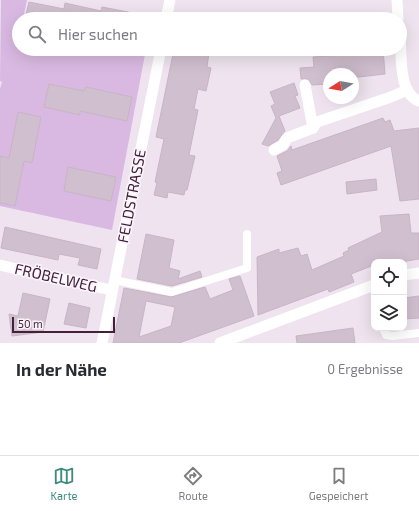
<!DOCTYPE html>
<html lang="de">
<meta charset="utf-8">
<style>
:root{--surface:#fff;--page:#f7f7f7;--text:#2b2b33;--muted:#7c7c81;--line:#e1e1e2;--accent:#3c8a7b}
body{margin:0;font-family:"Exo 2",sans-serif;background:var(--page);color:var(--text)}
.controls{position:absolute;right:12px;bottom:12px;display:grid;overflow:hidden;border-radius:8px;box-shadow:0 4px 16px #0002}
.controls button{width:36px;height:36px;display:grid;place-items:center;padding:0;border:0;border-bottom:1px solid var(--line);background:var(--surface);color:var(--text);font:20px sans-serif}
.compass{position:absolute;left:323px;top:68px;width:36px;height:36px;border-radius:50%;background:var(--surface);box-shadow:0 4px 16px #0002;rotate:259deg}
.scale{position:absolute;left:12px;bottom:10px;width:103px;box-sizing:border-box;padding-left:4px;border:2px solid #42203a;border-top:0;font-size:11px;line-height:14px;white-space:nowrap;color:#42203a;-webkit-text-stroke:3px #faf4fa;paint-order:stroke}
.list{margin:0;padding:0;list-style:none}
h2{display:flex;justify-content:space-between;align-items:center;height:52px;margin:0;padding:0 16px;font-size:17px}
h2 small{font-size:13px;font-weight:400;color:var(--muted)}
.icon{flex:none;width:22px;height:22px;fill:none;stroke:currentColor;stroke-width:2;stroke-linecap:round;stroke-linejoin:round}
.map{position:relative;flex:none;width:419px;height:343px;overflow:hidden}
.search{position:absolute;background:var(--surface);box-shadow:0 4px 16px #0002;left:12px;right:12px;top:12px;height:44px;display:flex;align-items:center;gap:10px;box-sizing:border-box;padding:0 14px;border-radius:22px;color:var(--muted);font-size:15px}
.sheet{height:112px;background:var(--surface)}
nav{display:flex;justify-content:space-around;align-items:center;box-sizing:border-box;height:56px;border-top:1px solid var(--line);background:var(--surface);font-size:11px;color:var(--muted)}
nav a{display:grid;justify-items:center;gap:2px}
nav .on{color:var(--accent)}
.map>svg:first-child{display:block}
</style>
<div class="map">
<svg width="419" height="343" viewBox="0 0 419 343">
<rect width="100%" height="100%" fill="#eee3ee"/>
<path fill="#d9b9e2" d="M1 0H27L23 19H19V49H146L112 230 0 206V89L2 82 0 81Z"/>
<g fill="#d0bfcf" stroke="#c9b4c7" fill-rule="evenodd">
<path d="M29 2 64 9 65 3 101 11 102 7 138 14 137 19H25Z"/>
<path d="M174 49H188L209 53 207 67 211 68 206 91 198 89 194 109 198 110 189 155 195 156 187 190H185L184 195 168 192 167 198 154 195 157 183 155 182 164 139 156 137Z"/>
<path d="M342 49H383L385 74 359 77 353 76V74H329V84L312 85 308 79H301L300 68 314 67 313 57 342 55Z"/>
<path d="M294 83 298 95 295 96 300 108 279 116 285 131 278 140 268 146 262 144 276 118 271 106 275 104 270 92Z"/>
<path d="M49 84 84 91 86 87 132 97 127 121 80 111V115L44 107Z"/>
<path d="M18 112 41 117 32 163 24 161 15 206 0 203V156L9 158Z"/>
<path d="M383 118 385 122 390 120 394 131 419 128V199L400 201 391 146 281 185 277 173 282 171 277 156 287 151 291 146 292 150Z"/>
<path d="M68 167 116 177 111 201 64 191Z"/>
<path d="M376 179 377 190 347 194 346 182Z"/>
<path d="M409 214 411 233H419V259L401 262H374V265L351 274 354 282 329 292 328 289 258 315 257 257 279 249V253L298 248 301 256 307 254 312 270 344 256 343 253 349 250 348 248 382 232 380 216Z"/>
<path d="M5 227 101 249 97 269 78 265 80 258 59 254 58 260 1 248Z"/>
<path d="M146 234 174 240 169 268 180 271 178 279 200 271 202 277 172 286 137 279Z"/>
<path d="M240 276 254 316 179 343H113L124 288 171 297 205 287 210 299 233 290 229 279ZM146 301 175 307 171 326 139 337Z"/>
<path d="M23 293 50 299 43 332 12 336 9 314 18 316Z"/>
<path d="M419 296V318L404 319V298Z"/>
<path d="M69 303 90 308 86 328 64 324Z"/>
<path d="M353 328 355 343H297L296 336Z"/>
</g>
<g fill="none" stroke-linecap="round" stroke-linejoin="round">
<g stroke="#fff" stroke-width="8">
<path d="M114 280 172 292 247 268V234"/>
<path d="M383 328 386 335 393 336 419 333"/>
</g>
<g stroke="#fff" stroke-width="11">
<path d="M397 0 398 19"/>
<path d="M166 19 170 0"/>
<path d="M400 37C402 56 398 93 419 101"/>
<path d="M305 85 313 128"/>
<path d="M274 150 283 145 287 138 313 128 317 122 391 97 407 90"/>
<path d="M0 265 111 290"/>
<path d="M404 275 419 273"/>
<path d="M102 343 161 49"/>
<path d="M220 343 374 285"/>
</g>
</g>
<g text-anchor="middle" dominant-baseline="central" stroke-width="3.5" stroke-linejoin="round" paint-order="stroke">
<g font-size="15" fill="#42203a" stroke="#faf4fa">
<text transform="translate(131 196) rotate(-79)">FELDSTRASSE</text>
<text transform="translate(56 277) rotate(13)">FRÖBELWEG</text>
</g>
</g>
</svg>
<div class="controls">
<button><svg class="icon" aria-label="locate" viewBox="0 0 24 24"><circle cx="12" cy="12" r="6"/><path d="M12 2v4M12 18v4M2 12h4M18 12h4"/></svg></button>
<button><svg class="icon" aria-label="layers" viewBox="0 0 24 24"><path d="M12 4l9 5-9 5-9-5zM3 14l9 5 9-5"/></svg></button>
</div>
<svg class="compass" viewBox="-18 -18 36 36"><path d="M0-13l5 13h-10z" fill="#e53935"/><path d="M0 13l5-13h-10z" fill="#7c7c81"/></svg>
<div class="scale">50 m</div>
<div class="search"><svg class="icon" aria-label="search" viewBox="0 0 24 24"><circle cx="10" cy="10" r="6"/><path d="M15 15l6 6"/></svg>Hier suchen</div>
</div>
<section class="sheet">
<h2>In der Nähe<small>0 Ergebnisse</small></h2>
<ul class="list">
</ul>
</section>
<nav>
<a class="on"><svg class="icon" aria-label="map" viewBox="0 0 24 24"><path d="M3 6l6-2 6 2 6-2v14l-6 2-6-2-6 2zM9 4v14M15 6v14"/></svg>Karte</a>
<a><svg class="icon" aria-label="directions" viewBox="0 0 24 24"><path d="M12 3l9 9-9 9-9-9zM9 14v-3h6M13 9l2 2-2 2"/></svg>Route</a>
<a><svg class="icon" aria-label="saved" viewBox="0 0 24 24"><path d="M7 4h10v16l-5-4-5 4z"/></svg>Gespeichert</a>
</nav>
